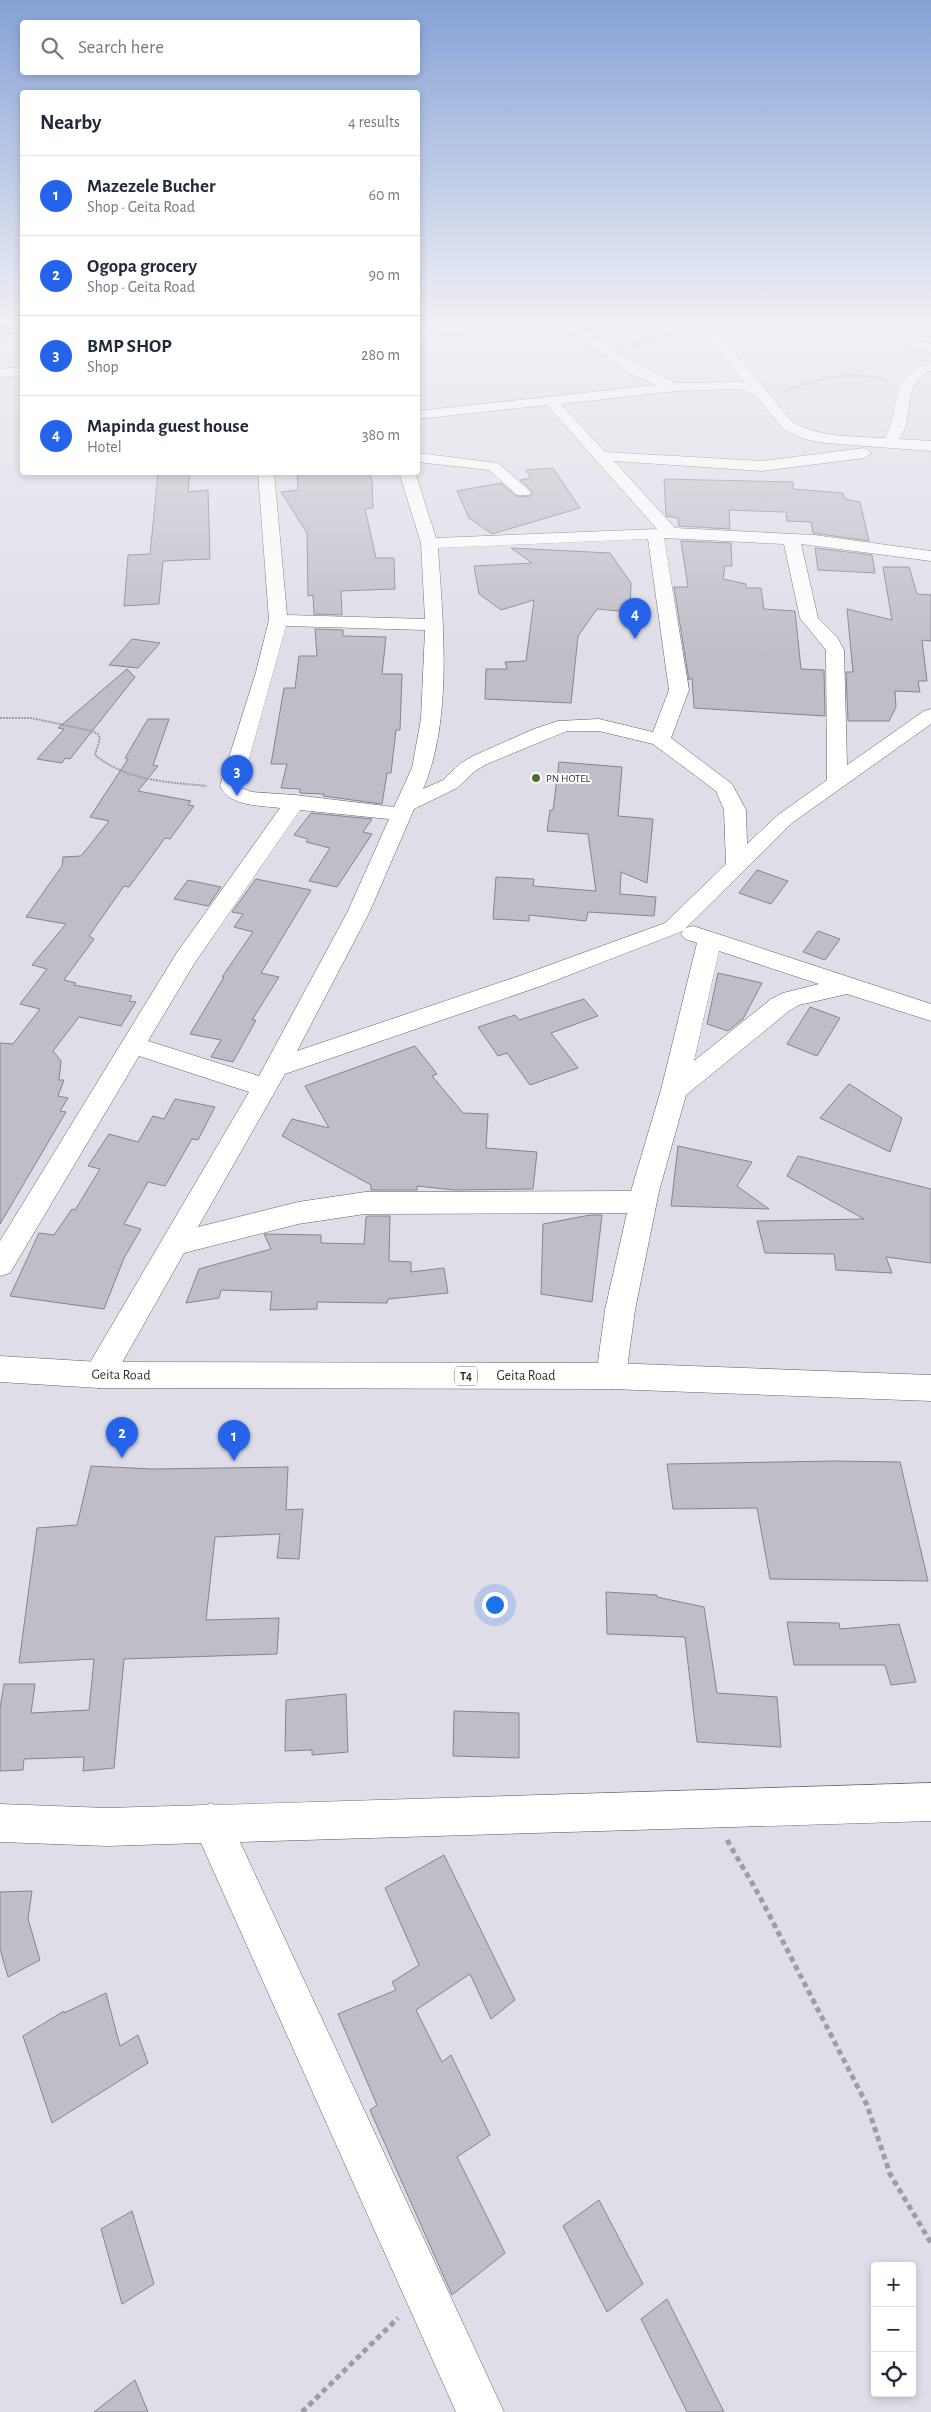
<!DOCTYPE html>
<meta charset="utf-8">
<style>
:root{--surface:#fff;--page:#f2f2f3;--text:#1f2937;--muted:#747a83;--line:#e0e1e3;--accent:#2563eb}
body{margin:0;font-family:"Alegreya Sans",sans-serif;background:var(--page);color:var(--text)}
.controls{position:absolute;right:15px;bottom:15px;display:grid;overflow:hidden;border-radius:5px;box-shadow:0 2px 8px #0003}
.controls button{width:45px;height:45px;display:grid;place-items:center;padding:0;border:0;border-bottom:1px solid var(--line);background:var(--surface);color:var(--text);font:25px sans-serif}
.you{position:absolute;left:494px;top:1604px;width:18px;height:18px;margin:-12px;border:4px solid #fff;border-radius:50%;background:#1a73e8;box-shadow:0 0 0 8px #1a73e833}
.badge{display:grid;place-items:center;width:32px;height:32px;border-radius:50%;background:var(--accent);color:#fff;font-size:16px;font-weight:700}
.pin{position:absolute;translate:-50% -41px;filter:drop-shadow(0 1px 2px #0008)}
.pin::after{content:'';position:absolute;top:26px;width:18px;height:15px;background:inherit;clip-path:polygon(0 0,100% 0,50% 100%)}
.list{margin:0;padding:0;list-style:none}
h2{display:flex;justify-content:space-between;align-items:center;height:65px;margin:0;padding:0 20px;font-size:21px}
h2 small{font-size:16px;font-weight:400;color:var(--muted)}
.list li{display:grid;grid-template-columns:32px 1fr auto;gap:15px;align-items:center;box-sizing:border-box;height:80px;padding:0 20px;border-top:1px solid var(--line)}
.list b{display:block;font-size:19px;white-space:nowrap}
.list p{margin:0;font-size:16px;white-space:nowrap;color:var(--muted)}
.list em{font-size:16px;font-style:normal;color:var(--muted)}
.icon{flex:none;width:28px;height:28px;fill:none;stroke:currentColor;stroke-width:2;stroke-linecap:round;stroke-linejoin:round}
.map{position:relative;flex:none;width:931px;height:2412px;overflow:hidden}
.search{position:absolute;background:var(--surface);box-shadow:0 2px 8px #0003;left:20px;top:20px;width:400px;height:55px;display:flex;align-items:center;gap:12px;box-sizing:border-box;padding:0 18px;border-radius:5px;color:var(--muted);font-size:19px}
.panel{position:absolute;background:var(--surface);box-shadow:0 2px 8px #0003;left:20px;top:90px;width:400px;height:385px;border-radius:5px}
.map>svg:first-child{display:block}
</style>
<div class="map">
<svg width="931" height="2412" viewBox="0 0 931 2412">
<rect width="100%" height="100%" fill="#dfdde8"/>
<path fill="#9286ba" stroke="#756c92" d="M0 321H22V333L0 335Z"/>
<g fill="#bfbdc7" stroke="#86858e">
<path d="M553 468 580 508 492 534 469 518 457 491 501 483 516 496 529 497 533 492 520 480 531 478 526 470Z"/>
<path d="M297 472H369L372 481 373 508 365 509 376 558H394L395 589 341 591 342 615 314 614 313 595 308 596 307 533 281 492 298 490Z"/>
<path d="M190 473 188 492 208 490 210 559 163 561 159 604 124 606 128 555 150 554 158 474Z"/>
<path d="M664 479 793 482V489L843 493 845 499 860 502 869 541 813 533 811 522 787 521 786 512H782L729 510 730 529 679 526 678 518 666 516Z"/>
<path d="M681 541 731 543 732 566H725L723 579 746 584V588H761L764 609 795 611 801 669 824 670 825 716 694 708 692 678 689 680 674 587H688Z"/>
<path d="M511 548 610 553 631 583 630 612 597 609 578 636 571 703 485 699 486 669H507L505 662 526 661 534 600 501 610 479 594 474 566 532 563Z"/>
<path d="M815 548 872 555 875 573 818 570Z"/>
<path d="M883 567H909L917 594 931 595V641L922 640 927 681H918L920 692 895 691 896 707 889 721H848L846 672H853L847 609 892 620Z"/>
<path d="M315 629 343 630V636L386 637 382 674H402L400 730H396L391 773H387L382 804 323 796 324 794 300 793V789L281 788 287 764H271L284 688H295L299 656H317Z"/>
<path d="M132 639 160 643 138 668 109 665Z"/>
<path d="M127 669 135 677 70 759 65 758 62 763 37 759 64 729 58 728Z"/>
<path d="M148 719H169L153 765 158 766 138 791 191 801 188 805 194 806 170 839 165 838 129 887 124 886 89 936 94 939 64 980 76 983 74 985 132 996 129 1001 136 1002 121 1026 79 1017 53 1051 61 1061 59 1080H64L58 1096 68 1098 60 1111 66 1112 0 1224V1043L13 1044 40 1009 20 1004 47 969 32 965 66 924 26 917 62 866 63 857 81 856 109 821 90 817 128 759 125 758Z"/>
<path d="M559 762 622 767 618 816 653 819 647 883 621 872 620 894 656 897 654 916 588 912 586 921 529 915V921L493 919 496 877 534 879 533 886 596 891 588 834 547 831 550 810H553Z"/>
<path d="M311 813 372 819 363 832 372 834 337 887 309 881 330 848 306 842 308 839 294 835Z"/>
<path d="M757 870 788 881 771 904 739 893Z"/>
<path d="M256 879 311 890 261 973 279 977 252 1020H256L233 1062 211 1057 221 1040 190 1034 224 977H222L253 932 234 927 243 914 232 912Z"/>
<path d="M188 880 221 887 208 906 174 899Z"/>
<path d="M818 931 840 939 825 960 803 952Z"/>
<path d="M718 973 762 983 743 1019 728 1031 707 1024Z"/>
<path d="M584 999 598 1016 551 1033 578 1068 530 1085 507 1053 498 1056 478 1027 515 1015 519 1020Z"/>
<path d="M810 1007 840 1018 817 1056 787 1044Z"/>
<path d="M415 1046 437 1074 432 1076 463 1113 488 1114 486 1148 537 1152 533 1189 454 1190 417 1186V1190H371V1185L282 1136 292 1119 329 1128 305 1086Z"/>
<path d="M849 1084 902 1118 890 1152 820 1118Z"/>
<path d="M175 1099 215 1107 198 1140 192 1139 165 1186 148 1182 124 1224 141 1229 124 1258 104 1309 10 1296 39 1233 54 1235 72 1209 75 1210 100 1169 88 1166 109 1134 138 1142 153 1116 164 1119Z"/>
<path d="M678 1146 752 1162 737 1186 769 1209 671 1206Z"/>
<path d="M798 1156 931 1189V1263L886 1257 892 1273 836 1270 834 1254 765 1253 757 1221 864 1219 787 1176Z"/>
<path d="M590 1215H602L592 1302 541 1294 543 1224Z"/>
<path d="M368 1216H390L389 1261 411 1262V1272L444 1268 448 1293 388 1299 387 1303 317 1302V1309L270 1310 272 1292 221 1290 219 1298 186 1303 199 1269 271 1249 264 1234 321 1235V1243L364 1244 366 1217Z"/>
<path d="M834 1461 900 1462 928 1581 770 1579 757 1508 673 1509 667 1464Z"/>
<path d="M91 1466 152 1469 288 1467 286 1510 303 1509 299 1559 277 1558 280 1534 215 1537 206 1620 279 1618 277 1654 124 1659 114 1768 83 1771 84 1757 24 1759 23 1770 0 1771V1708L4 1684H35L31 1713 89 1710 94 1659 19 1663 37 1528 77 1525Z"/>
<path d="M606 1592 657 1595V1597L704 1607 717 1693 777 1697 781 1747 697 1742 685 1637 607 1634Z"/>
<path d="M787 1622 839 1623 840 1629 899 1624 916 1682 891 1685 885 1665H794Z"/>
<path d="M346 1694 348 1752 312 1755V1750L285 1751 286 1700Z"/>
<path d="M454 1711 519 1713V1758L453 1756Z"/>
<path d="M444 1855 515 2000 491 2019 470 1974 416 2010 442 2062 451 2055 490 2135 457 2157 505 2253 452 2295 370 2110 377 2105 338 2014 396 1990 392 1982 419 1965 385 1888Z"/>
<path d="M32 1891 28 1919 40 1960 8 1977 0 1949V1892Z"/>
<path d="M106 1993 120 2046 138 2035 148 2063 52 2123 23 2036 64 2011V2013Z"/>
<path d="M599 2200 643 2284 607 2312 563 2226Z"/>
<path d="M132 2211 154 2284 122 2304 101 2229Z"/>
<path d="M667 2299 724 2412H687L641 2319Z"/>
<path d="M135 2380 148 2412H94Z"/>
</g>
<g fill="none" stroke-linecap="round" stroke-linejoin="round">
<defs>
<g id="minor">
<path d="M484 321 576 322 630 361 676 383 744 382 695 321H709L793 423C824 438 851 436 885 438 902 408 887 374 931 363V371C906 379 911 407 906 425 905 430 901 435 899 439L931 441V451L825 443 804 439 783 429 755 395 739 389 676 391 561 404 605 452 762 461 864 448 872 453 864 458 762 471 614 461 675 528 814 535 931 551V561L801 544 818 618 837 637 844 650 847 765 924 711 931 709V724L792 823 686 928 693 926 718 934 931 1004V1021L847 994 799 1005 789 1011 686 1095 659 1191 635 1310 626 1376 622 1385 611 1389 600 1385 596 1376 605 1310 627 1213 365 1214 298 1224 184 1253 110 1384 99 1388 88 1384 84 1375 88 1366 249 1092 139 1056 10 1273 0 1276V1241L176 954 280 808C259 805 230 807 220 786L256 672 269 620 258 472H274L287 615 425 619 421 543 399 472H415L436 538 657 529 547 405 418 419V411L656 385 627 372 577 334 558 326 519 325 418 337V329ZM664 538 784 544 800 618 826 650 827 780 778 815 747 844 746 810 732 784 671 738 689 690ZM648 539 669 690 653 732 599 719 558 721 534 729 473 756 461 763 443 780 423 789C453 720 443 622 438 548ZM286 626 425 630 421 719 412 768 394 807 295 795 252 792 241 788ZM567 731H599L653 744 716 791 724 810 726 864 665 923 525 974 297 1051 369 913 414 809 457 788 475 771 487 764ZM300 810 389 819 347 913 259 1076 148 1041 194 964ZM683 931 681 934 685 939 697 943 661 1090 631 1191 365 1192 298 1202 198 1227 285 1074 541 986ZM719 951 819 984 783 993 771 999 694 1061Z"/>
<path d="M918 340 931 344V353L913 347 911 344 913 341Z"/>
<path d="M22 367V375L0 377V369Z"/>
<path d="M418 453 498 463 531 492 529 495H517L489 470 418 462Z"/>
<path d="M931 1783V1821L240 1842 504 2412H456L201 1843 107 1846 0 1842V1804L107 1808 206 1805 211 1803 215 1805Z"/>
</g>
<path id="highway" d="M0 1356 99 1362 611 1363 931 1375V1401L611 1389 99 1388 0 1382Z"/>
</defs>
<use href="#minor" stroke="#626069" stroke-width="1"/>
<use href="#highway" stroke="#626069" stroke-width="1"/>
<g stroke="#9e9da5" stroke-width="2" stroke-dasharray="2 1" stroke-linecap="butt">
<path d="M0 341 22 339"/>
<path d="M633 346 683 328"/>
<path d="M784 391C823 378 848 369 889 381"/>
<path d="M0 718H31L92 731 98 734 100 738 95 755C127 781 167 782 207 786"/>
</g>
<g stroke="#9e9da5" stroke-width="5" stroke-dasharray="5.5 4" stroke-linecap="butt">
<path d="M727 1840 759 1895 867 2105 890 2174 931 2243"/>
<path d="M302 2412 398 2318"/>
</g>
<use href="#minor" fill="#fff" fill-rule="evenodd"/>
<use href="#highway" fill="#fff" fill-rule="evenodd"/>
</g>
<linearGradient id="sky" x2="0" y2="1"><stop stop-color="#85a2d6"/><stop offset="0.49" stop-color="#f1f0f5"/><stop offset="1" stop-color="#f1f0f5" stop-opacity="0"/></linearGradient>
<rect width="931" height="658" fill="url(#sky)"/>
<circle fill="#4a6f28" stroke="#fff" stroke-width="2" cx="536" cy="778" r="5"/>
<g text-anchor="middle" dominant-baseline="central" stroke-width="4" stroke-linejoin="round" paint-order="stroke">
<g font-size="11" fill="#313135" stroke="#fff" text-anchor="start">
<text x="546" y="778">PN HOTEL</text>
</g>
<rect fill="#fff" stroke="#6f6f72" stroke-width="1" x="455" y="1366.5" width="22" height="19" rx="4"/>
<g font-size="12" font-weight="bold" fill="#313135">
<text x="466" y="1376">T4</text>
</g>
<g font-size="14" fill="#313135" stroke="#fff">
<text transform="translate(121 1375) rotate(1)">Geita Road</text>
<text x="526" y="1376">Geita Road</text>
</g>
</g>
</svg>
<div class="controls">
<button>+</button>
<button>−</button>
<button><svg class="icon" aria-label="locate" viewBox="0 0 24 24"><circle cx="12" cy="12" r="6"/><path d="M12 2v4M12 18v4M2 12h4M18 12h4"/></svg></button>
</div>
<div class="you"></div>
<div class="pin badge" style="left:234px;top:1461px">1</div>
<div class="pin badge" style="left:122px;top:1458px">2</div>
<div class="pin badge" style="left:237px;top:796px">3</div>
<div class="pin badge" style="left:635px;top:639px">4</div>
<div class="search"><svg class="icon" aria-label="search" viewBox="0 0 24 24"><circle cx="10" cy="10" r="6"/><path d="M15 15l6 6"/></svg>Search here</div>
<section class="panel">
<h2>Nearby<small>4 results</small></h2>
<ul class="list">
<li><span class="badge">1</span><div><b>Mazezele Bucher</b><p>Shop · Geita Road</p></div><em>60 m</em></li>
<li><span class="badge">2</span><div><b>Ogopa grocery</b><p>Shop · Geita Road</p></div><em>90 m</em></li>
<li><span class="badge">3</span><div><b>BMP SHOP</b><p>Shop</p></div><em>280 m</em></li>
<li><span class="badge">4</span><div><b>Mapinda guest house</b><p>Hotel</p></div><em>380 m</em></li>
</ul>
</section>
</div>
